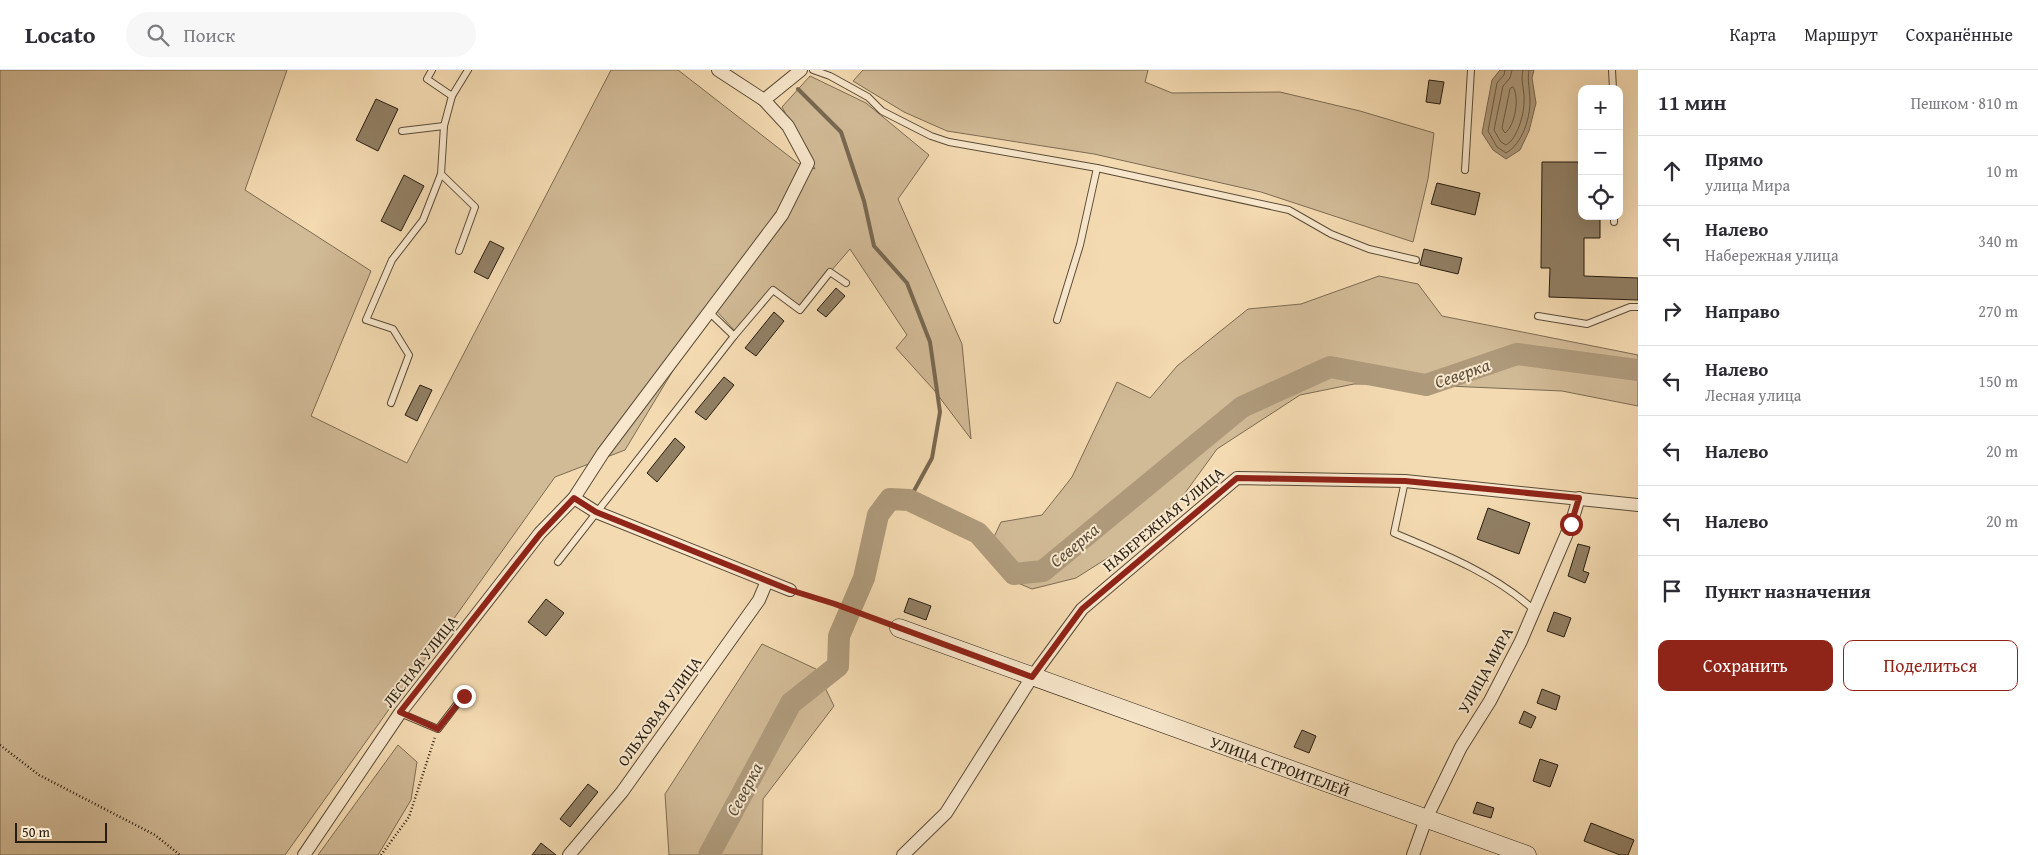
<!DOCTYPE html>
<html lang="ru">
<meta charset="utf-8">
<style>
:root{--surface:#fff;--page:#f7f7f7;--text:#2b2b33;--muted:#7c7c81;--line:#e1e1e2;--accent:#8f2418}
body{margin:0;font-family:"Gentium Book Plus",serif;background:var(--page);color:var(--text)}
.controls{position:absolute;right:15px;top:15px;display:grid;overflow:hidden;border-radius:10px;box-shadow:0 5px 20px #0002}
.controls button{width:45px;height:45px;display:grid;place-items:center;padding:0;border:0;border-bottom:1px solid var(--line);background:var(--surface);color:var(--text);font:25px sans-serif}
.scale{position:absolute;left:15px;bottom:12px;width:92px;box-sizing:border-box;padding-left:5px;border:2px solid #261d11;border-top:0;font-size:14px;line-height:18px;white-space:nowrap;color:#261d11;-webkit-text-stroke:4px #f8e7cc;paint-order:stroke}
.stop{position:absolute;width:15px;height:15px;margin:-11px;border:4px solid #8f2418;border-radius:50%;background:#fff}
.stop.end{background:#8f2418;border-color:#fff;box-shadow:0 1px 5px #0008}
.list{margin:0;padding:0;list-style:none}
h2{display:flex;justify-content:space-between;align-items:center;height:65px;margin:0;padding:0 20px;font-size:21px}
h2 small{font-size:16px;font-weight:400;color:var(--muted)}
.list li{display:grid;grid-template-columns:32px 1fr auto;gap:15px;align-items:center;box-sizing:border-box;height:70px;padding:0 20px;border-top:1px solid var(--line)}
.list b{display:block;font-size:19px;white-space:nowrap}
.list p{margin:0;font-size:16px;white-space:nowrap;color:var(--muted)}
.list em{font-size:16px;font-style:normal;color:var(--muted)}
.actions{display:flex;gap:10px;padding:15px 20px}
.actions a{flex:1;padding:11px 0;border:1px solid var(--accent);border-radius:10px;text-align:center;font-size:18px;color:var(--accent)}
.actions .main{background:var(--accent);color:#fff}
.icon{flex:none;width:28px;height:28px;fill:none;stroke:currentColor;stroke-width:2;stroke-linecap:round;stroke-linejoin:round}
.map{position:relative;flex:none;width:1638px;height:785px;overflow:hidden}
header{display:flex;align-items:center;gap:30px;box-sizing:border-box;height:70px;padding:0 25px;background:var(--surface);border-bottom:1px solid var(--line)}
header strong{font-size:24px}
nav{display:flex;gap:28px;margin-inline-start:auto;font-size:18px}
.search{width:350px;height:45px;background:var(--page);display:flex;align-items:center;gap:12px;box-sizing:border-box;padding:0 18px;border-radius:28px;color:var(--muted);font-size:19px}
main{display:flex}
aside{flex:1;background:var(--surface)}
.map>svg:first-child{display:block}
</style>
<header>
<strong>Locato</strong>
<div class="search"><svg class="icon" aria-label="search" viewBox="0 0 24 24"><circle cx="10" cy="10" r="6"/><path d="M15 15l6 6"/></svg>Поиск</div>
<nav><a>Карта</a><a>Маршрут</a><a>Сохранённые</a></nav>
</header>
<main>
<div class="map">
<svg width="1638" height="785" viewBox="0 0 1638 785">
<rect width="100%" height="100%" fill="#f4dab1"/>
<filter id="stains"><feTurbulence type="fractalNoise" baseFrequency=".004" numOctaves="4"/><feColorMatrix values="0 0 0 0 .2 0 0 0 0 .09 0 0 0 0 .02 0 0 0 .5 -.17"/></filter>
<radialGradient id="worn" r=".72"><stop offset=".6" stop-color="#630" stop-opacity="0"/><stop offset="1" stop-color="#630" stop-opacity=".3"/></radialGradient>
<g fill="#d1ba96" stroke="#7c6c54">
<path d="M0 0H287L245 120 371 201 311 346 407 393 611 0H678L799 94 815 99 782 37 810 6 866 33 929 85 898 129 962 274 971 369 934 320 896 278 907 265 850 179 800 237 772 217 735 261 712 236 625 380 555 407 285 785H0Z"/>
<path d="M863 0H1148L1145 12 1172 23 1280 22 1360 41 1434 63 1428 109 1413 172 1261 122 1094 84 947 61 904 42 853 11Z"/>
<path d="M1379 206 1418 214 1442 246 1638 285V336L1562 321 1401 314H1354L1300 325 1217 379 1185 423 1144 465 1076 508 1032 519 1004 507 985 486 1001 452 1042 445 1072 407 1117 312 1150 328 1177 296 1248 239 1301 234Z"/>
<path d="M762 574 816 599 834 636 763 729 762 785H669L665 724Z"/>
<path d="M398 675 417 692 411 730 378 785H318Z"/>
</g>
<path fill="#ae9a7b" stroke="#786851" d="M1500 0H1534L1532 8 1536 33 1529 61 1520 80 1506 89 1493 80 1482 63 1492 10Z"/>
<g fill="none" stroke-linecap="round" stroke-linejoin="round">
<g stroke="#6a5c46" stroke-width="1">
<path d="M1505 0 1504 5 1497 13 1488 61 1497 77 1506 83C1522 74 1530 49 1530 31 1530 20 1527 11 1529 0"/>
<path d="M1512 0 1510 8 1503 16 1494 60 1501 72 1506 75C1517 69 1524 45 1524 32 1525 21 1520 11 1523 0"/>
<path d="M1513 17C1520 27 1515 56 1505 63L1502 58 1510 19Z"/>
</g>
<path stroke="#786851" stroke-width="4" d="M798 19 841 62 864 131 874 176 907 213 930 272 940 342 932 388 909 430"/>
<path stroke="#ae9a7b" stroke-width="22" d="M709 785 791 633 838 596 839 566 864 508 878 445 890 429 909 430 978 463 1014 504 1043 501 1242 337 1330 297 1426 315 1517 284 1638 300"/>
</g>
<g fill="#917f64" stroke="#261d11">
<path d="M1429 10 1444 12 1440 34 1426 32Z"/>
<path d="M376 29 398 39 378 81 356 70Z"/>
<path d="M1542 92H1582V146H1600V168H1584V206L1638 208V230L1549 227 1550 198H1541Z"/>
<path d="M404 105 424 116 401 161 381 151Z"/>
<path d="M1437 113 1480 123 1475 145 1431 134Z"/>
<path d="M490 171 504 178 488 209 474 202Z"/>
<path d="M1424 179 1462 188 1458 204 1420 195Z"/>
<path d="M836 218 845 226 826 247 817 240Z"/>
<path d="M774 242 784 251 756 286 745 278Z"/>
<path d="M724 307 734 315 706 350 695 342Z"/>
<path d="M420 315 432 320 417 351 405 345Z"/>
<path d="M675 368 685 377 657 412 647 403Z"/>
<path d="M1488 438 1530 453 1519 484 1477 469Z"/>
<path d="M1578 474 1590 477 1583 501 1589 503 1585 513 1568 506Z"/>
<path d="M909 528 931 536 926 550 904 542Z"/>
<path d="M546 529 564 543 546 566 528 552Z"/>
<path d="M1554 542 1571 548 1564 567 1547 561Z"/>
<path d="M1542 619 1560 626 1556 640 1537 633Z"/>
<path d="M1524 641 1536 647 1531 658 1519 653Z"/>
<path d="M1302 660 1316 666 1309 683 1294 677Z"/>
<path d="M1540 689 1558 695 1550 717 1533 711Z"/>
<path d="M588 714 598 722 570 757 560 749Z"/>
<path d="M1477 732 1494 738 1491 748 1473 743Z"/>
<path d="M1591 753 1634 770 1628 785H1620L1584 771Z"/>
<path d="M541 773 556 785H532Z"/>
</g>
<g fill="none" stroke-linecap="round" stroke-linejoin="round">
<defs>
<g id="lane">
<path d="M432 0 427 9 452 26"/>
<path d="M813 0 830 6 868 27 882 41 931 66 949 72 1097 98 1289 140 1331 164 1369 179 1416 190"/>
<path d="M1612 0 1613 19"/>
<path d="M402 61 444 56"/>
<path d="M1465 100 1471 0"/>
<path d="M441 104 475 137 459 181"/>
<path d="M1614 146V152"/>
<path d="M709 242 734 266"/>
<path d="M1538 246 1587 254 1630 237H1638"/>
<path d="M1057 250 1080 175 1097 98"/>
<path d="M391 333 409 285 393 259 366 250 392 190 423 150 441 104 444 56 452 26 468 0"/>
<path d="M1405 411 1394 463C1442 483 1495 504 1534 540"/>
<path d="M558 492 734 266 773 220 800 240 830 202 846 213"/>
<path d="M400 643 438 659 464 625"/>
</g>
<g id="street">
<path d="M764 30 801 0"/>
<path d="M574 428 596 442 790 520"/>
<path d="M304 785 400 643 540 463 574 428 603 383 782 145 808 93 788 56 764 30 718 0"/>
<path d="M569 785 622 722 759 530 767 511"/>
<path d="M903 785 946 743 1032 607 1082 539 1237 408 1405 411 1638 435"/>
<path d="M1413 785 1426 749 1461 677 1490 631 1521 571 1571 454 1579 428"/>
</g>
<path id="secondary" d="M899 558 1527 785"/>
</defs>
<use href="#lane" stroke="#5a4c39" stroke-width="8"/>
<use href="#street" stroke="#5a4c39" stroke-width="14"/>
<use href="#secondary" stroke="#261d11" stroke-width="19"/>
<g stroke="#261d11" stroke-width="2.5" stroke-dasharray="1 2.5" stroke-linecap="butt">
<path d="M800 523 886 553"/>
<path d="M0 675 39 705 155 765 180 785"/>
<path d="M381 785 409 747 435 667"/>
</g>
<use href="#lane" stroke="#f8e7cc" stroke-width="6"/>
<use href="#street" stroke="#f8e7cc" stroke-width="12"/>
<use href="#secondary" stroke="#f8e7cc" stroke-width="18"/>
</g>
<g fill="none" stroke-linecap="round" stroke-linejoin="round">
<path stroke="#8f2418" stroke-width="6" d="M464 626 438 659 400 642 540 464 574 428 596 442 790 520 835 534 1032 607 1082 539 1237 408 1405 411 1579 428 1571 454"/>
</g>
<g text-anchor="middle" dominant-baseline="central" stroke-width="4" stroke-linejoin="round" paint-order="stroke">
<g font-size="16" fill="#261d11" stroke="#f8e7cc">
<text transform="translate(1163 449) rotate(-40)">НАБЕРЕЖНАЯ УЛИЦА</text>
<text transform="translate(420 591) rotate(-52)">ЛЕСНАЯ УЛИЦА</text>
<text transform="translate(1485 600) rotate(-61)">УЛИЦА МИРА</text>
<text transform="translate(659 641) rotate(-54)">ОЛЬХОВАЯ УЛИЦА</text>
<text transform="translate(1280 696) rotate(20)">УЛИЦА СТРОИТЕЛЕЙ</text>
</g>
<g font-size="18" font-style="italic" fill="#5c4f3b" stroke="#f8e7cc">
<text transform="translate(1462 303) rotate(-19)">Северка</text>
<text transform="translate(1074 475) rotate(-40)">Северка</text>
<text transform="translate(744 719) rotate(-62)">Северка</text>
</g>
</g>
<rect width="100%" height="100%" filter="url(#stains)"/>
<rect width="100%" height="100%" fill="url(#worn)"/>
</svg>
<div class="controls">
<button>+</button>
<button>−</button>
<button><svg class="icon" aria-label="locate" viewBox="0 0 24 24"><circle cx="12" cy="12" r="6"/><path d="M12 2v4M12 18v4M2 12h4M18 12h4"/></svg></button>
</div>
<div class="scale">50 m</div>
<div class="stop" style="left:1571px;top:454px"></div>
<div class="stop end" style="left:464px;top:626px"></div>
</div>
<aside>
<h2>11 мин<small>Пешком · 810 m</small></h2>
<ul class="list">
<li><svg class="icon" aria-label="ahead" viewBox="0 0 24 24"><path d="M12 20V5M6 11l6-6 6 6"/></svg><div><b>Прямо</b><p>улица Мира</p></div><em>10 m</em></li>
<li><svg class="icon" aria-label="left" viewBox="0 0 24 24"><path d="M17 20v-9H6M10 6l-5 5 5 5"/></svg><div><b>Налево</b><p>Набережная улица</p></div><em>340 m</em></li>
<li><svg class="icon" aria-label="right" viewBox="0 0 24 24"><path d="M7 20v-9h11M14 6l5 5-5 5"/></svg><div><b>Направо</b></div><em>270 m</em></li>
<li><svg class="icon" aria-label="left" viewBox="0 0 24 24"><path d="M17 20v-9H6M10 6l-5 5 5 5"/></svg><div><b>Налево</b><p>Лесная улица</p></div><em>150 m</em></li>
<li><svg class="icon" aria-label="left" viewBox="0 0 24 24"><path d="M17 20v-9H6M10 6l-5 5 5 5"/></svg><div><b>Налево</b></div><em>20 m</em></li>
<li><svg class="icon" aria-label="left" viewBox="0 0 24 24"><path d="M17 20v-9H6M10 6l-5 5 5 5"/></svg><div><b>Налево</b></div><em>20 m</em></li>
<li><svg class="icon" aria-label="arrive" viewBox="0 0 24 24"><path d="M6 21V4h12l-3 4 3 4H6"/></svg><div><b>Пункт назначения</b></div></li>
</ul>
<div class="actions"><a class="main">Сохранить</a><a>Поделиться</a></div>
</aside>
</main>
